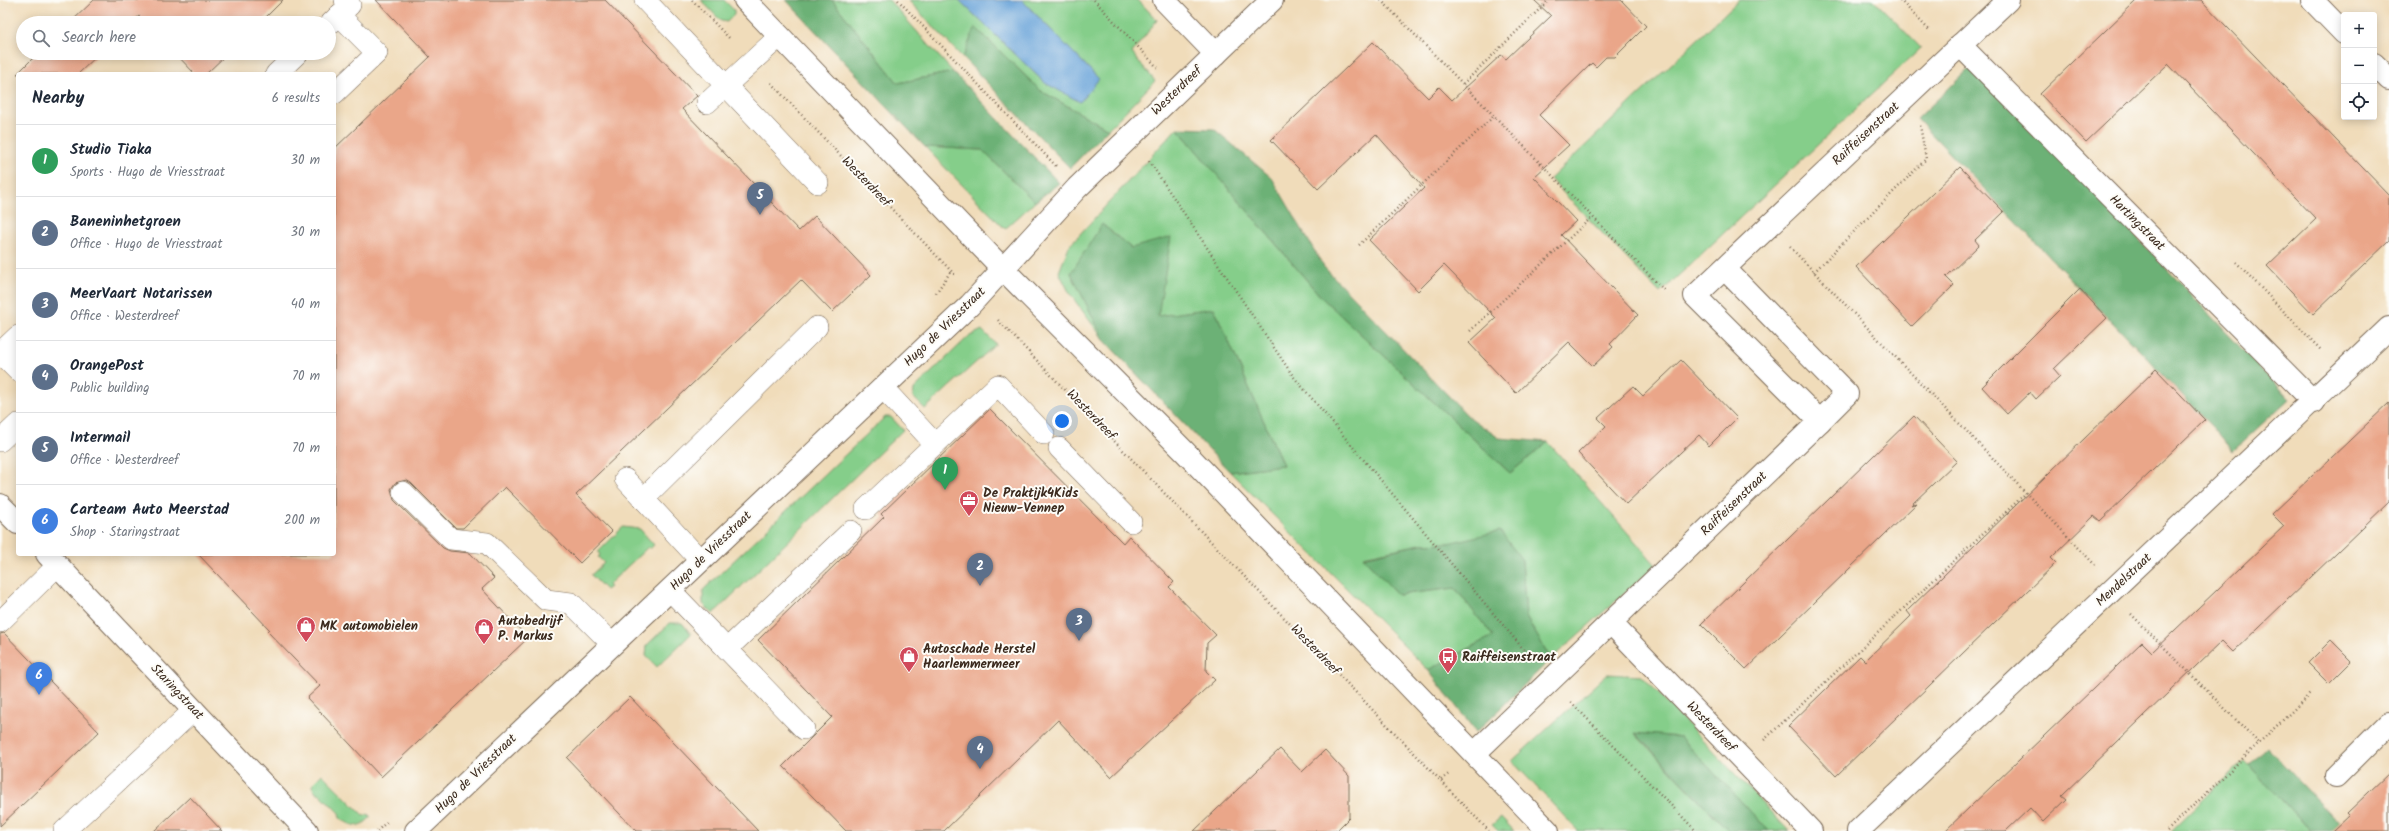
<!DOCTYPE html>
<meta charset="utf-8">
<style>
:root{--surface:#fff;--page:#f6f6f7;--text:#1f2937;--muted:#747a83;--line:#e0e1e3;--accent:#b45309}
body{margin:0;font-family:Kalam,sans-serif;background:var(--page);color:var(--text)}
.controls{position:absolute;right:12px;top:12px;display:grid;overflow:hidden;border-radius:4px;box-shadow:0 2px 10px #0003}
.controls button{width:36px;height:36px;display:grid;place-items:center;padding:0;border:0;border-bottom:1px solid var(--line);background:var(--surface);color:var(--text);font:20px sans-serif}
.you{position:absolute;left:1062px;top:421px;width:14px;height:14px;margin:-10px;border:3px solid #fff;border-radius:50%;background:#1a73e8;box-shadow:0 0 0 6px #1a73e833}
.badge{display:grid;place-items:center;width:26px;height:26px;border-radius:50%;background:var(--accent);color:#fff;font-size:13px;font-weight:700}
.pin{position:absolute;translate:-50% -33px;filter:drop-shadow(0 1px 2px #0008)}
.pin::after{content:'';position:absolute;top:21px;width:14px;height:12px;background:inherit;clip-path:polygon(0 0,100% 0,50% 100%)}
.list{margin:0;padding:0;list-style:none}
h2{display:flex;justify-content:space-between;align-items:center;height:52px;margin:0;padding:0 16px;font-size:17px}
h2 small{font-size:13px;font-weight:400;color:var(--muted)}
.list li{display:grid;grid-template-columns:26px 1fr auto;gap:12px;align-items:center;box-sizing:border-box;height:72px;padding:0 16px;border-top:1px solid var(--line)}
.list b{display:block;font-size:15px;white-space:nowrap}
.list p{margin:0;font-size:13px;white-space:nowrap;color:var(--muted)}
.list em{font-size:13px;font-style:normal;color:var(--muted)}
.icon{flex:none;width:22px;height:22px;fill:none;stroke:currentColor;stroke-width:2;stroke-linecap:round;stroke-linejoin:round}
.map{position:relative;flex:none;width:2389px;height:831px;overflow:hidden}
.search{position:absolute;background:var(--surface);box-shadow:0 2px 10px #0003;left:16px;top:16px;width:320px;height:44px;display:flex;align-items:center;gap:10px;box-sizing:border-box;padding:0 14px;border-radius:22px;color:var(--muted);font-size:15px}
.panel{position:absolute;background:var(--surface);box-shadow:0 2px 10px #0003;left:16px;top:72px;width:320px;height:484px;border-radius:4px}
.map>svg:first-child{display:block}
</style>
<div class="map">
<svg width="2389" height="831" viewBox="0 0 2389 831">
<rect width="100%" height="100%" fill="#fdfcf7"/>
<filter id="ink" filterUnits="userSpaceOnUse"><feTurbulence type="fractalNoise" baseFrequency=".025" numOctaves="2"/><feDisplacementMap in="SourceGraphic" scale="8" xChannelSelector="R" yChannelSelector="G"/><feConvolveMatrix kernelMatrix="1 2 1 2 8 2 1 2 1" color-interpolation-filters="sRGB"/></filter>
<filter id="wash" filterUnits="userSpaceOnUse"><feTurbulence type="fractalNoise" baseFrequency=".012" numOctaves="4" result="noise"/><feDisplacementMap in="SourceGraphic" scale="16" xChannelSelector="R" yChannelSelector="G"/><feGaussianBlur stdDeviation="0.9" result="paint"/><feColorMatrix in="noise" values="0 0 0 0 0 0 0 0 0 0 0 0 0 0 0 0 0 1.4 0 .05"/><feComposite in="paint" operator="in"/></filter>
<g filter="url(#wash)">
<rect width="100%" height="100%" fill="#f0dcba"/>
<g fill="#85ce8a" stroke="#607c54">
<path d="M701 0H724L734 10V15L727 22 721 21Z"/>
<path d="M832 0H889L953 72 898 83Z"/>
<path d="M908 0H959L1045 83 1099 79 1022 0H1138L1157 20 1132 53 1155 81 1108 129 1041 91 975 27 963 58Z"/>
<path d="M1739 0H1874L1921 48 1660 293 1550 179Z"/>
<path d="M1177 128 1321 297 1510 473 1548 442 1656 565 1551 659 1526 617 1522 560 1448 543 1421 544 1363 556 1398 595 1455 588 1493 636 1428 670 1230 472 1283 465 1214 308 1158 316 1131 248 1103 225 1071 273 1104 340 1070 294 1059 272 1069 246Z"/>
<path d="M925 147 982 150 1035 202 1005 229Z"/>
<path d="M982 330 996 344 925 409 913 397 914 389 968 337Z"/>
<path d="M885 417H891L903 430 713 614 703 604V590Z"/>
<path d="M623 527 640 529 654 545 650 549 648 547 608 585 610 587 606 590 591 575 604 563 598 557 600 555 598 552Z"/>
<path d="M670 623H682L691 634 657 667 646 656 647 645Z"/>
<path d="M1607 674 1642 676 1789 831H1769L1680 737 1635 734 1729 831H1578L1512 761Z"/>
<path d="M2243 761 2249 764 2310 831H2171Z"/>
<path d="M322 774 364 816 368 814 371 817C360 829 352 827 340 818L339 813 319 793 317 794 313 789V783Z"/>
<path d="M1501 817 1514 831H1498L1492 825Z"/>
</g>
<g fill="#6cb176" stroke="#546e4a">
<path d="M786 0H832L898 83 953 72 1059 183 1035 202 982 150 925 147Z"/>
<path d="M975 27 1041 91 1108 129 1070 168 963 58Z"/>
<path d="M1974 64 2289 399 2233 451 2214 428 1917 119Z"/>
<path d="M1177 128 1214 129 1272 178 1324 267 1468 416 1499 438 1548 442 1510 473 1321 297Z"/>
<path d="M1102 224 1131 248 1171 237 1158 316 1214 308 1283 465 1230 472 1104 340 1071 273Z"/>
<path d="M1500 531 1522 560 1526 617 1551 659 1476 732 1428 670 1493 636 1455 588 1398 595 1363 557 1421 544 1448 543Z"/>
<path d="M1635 733 1680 737 1769 831H1729Z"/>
<path d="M2267 747 2346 831H2310L2249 764Z"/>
</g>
<path fill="#68a3d9" stroke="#52667c" d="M959 0H1022L1099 79 1080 102 1045 83Z"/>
<g id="blocks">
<g fill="#eaa689">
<path d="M94 0H283L260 23H146L139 16 131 23H70Z"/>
<path d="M376 0H605L697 96 682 109 799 231 815 216 871 275 832 312 801 280 576 495 612 532 580 563 505 487 463 528H456L411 483 406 480 395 483 391 489 394 500 443 548 450 551 470 553 494 578 482 589 528 638 381 777 307 698 320 686 267 631 269 629 198 554H334V149L430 57Z"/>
<path d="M1534 0H1621L1646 26 1615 57H1606L1596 67 1592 63 1539 115 1569 145 1534 177 1576 221 1561 235 1638 315 1610 344 1613 347 1593 366 1569 342 1516 393 1469 343 1496 318 1444 265 1418 291 1369 240 1424 188 1376 134 1318 189 1271 140 1373 42 1428 98 1439 87 1452 100 1501 55 1506 59 1551 16Z"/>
<path d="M2137 0H2201L2389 195V241L2313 314 2267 266 2316 219 2168 64 2086 142 2040 94Z"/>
<path d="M38 53H100L78 74H17Z"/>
<path d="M175 53H228L206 74H195Z"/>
<path d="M1960 167 2004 212 1975 240 1979 245 1946 277 1954 285 1912 326 1856 267Z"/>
<path d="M2080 289 2107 318 2054 369 2060 376 2036 399 2030 392 2007 414 1982 387Z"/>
<path d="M1681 360 1737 418 1709 446 1699 435 1626 504 1578 453 1606 426 1598 418 1633 386 1643 396Z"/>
<path d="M2156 369 2205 420 2100 521 2094 516 2051 558 2056 563 1836 776 1788 726 1860 656 1865 661 1911 616 1907 611Z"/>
<path d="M2389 403V502L2233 652 2222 641 2062 795 2067 799 2043 822 2030 808 2006 831H1945L2142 642 2152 652 2284 526 2272 514Z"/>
<path d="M990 409 1123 543 1129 536 1174 582 1169 587 1216 635 1207 643 1206 671 1215 680 1111 777 1058 720 944 831H846L783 766 832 717 758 640 884 517 881 514Z"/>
<path d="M1914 416 1957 461 1911 505 1917 503 1746 669 1701 624Z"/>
<path d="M4 633 99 732 0 826V634Z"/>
<path d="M2331 640 2352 661 2329 684 2308 663Z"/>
<path d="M630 697 758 831H636L567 758Z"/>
<path d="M1280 749 1302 772 1325 750 1349 776V818L1336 831H1194Z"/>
<path d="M2389 773V831H2332L2349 815 2347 813Z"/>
<path d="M190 797 222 831H154Z"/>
</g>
</g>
</g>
<g filter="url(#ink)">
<use href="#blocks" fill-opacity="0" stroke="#7a6855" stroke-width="1"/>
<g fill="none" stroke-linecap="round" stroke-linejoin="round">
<defs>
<g id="lane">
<path d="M645 0 818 183"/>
<path d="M331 23 350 5 345 0"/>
<path d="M276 74 298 53"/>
<path d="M334 94 377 53 339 15"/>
<path d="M707 103 780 36"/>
<path d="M18 336 0 353 18 371"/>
<path d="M883 388 935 444"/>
<path d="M0 441 18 424"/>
<path d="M1059 448 1131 522"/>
<path d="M625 479 701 561"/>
<path d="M403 492 451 539 487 543 546 600 571 603 612 644"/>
<path d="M643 499 817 327"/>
<path d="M866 509 998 385 1044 434"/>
<path d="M670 590 804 729"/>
<path d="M0 622 58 565"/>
<path d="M727 649 851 531"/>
<path d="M64 831 194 710"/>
</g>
<g id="street">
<path d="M2312 0 2344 33"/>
<path d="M1960 45 2314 402"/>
<path d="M1216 54 1272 0"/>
<path d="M2374 64 2389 79"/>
<path d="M1725 269 1847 394 1820 421"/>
<path d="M0 505 18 523"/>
<path d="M47 554 307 831"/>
<path d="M1611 623 1811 831"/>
<path d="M1475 753 1820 421 1695 296 2008 0"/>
<path d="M2336 776 2389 723"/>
<path d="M416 831 970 305 1077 188 1216 54 1164 0"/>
<path d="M1858 831 2389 328"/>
</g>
<path id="secondary" d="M745 0 1002 268 1185 452 1548 831"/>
</defs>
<use href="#lane" stroke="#7a6855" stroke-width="22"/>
<use href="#street" stroke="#7a6855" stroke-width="24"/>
<use href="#secondary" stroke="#7a6855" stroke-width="24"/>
<g stroke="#7a6855" stroke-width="2.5" stroke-dasharray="1 3" stroke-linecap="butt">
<path d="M692 0 731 40"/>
<path d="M898 0 1056 166"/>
<path d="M1094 0 1158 68"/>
<path d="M1381 0 1665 291"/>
<path d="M1900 0 1930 31"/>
<path d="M771 83 956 276"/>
<path d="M1463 84 1549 0"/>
<path d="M1149 161 1293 376 1530 657"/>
<path d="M1359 245 1494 116"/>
<path d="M1790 247 2095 565"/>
<path d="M2236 262 2322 351"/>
<path d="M1814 272 1926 159 1920 125"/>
<path d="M936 293 951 271"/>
<path d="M998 320 1489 831"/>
<path d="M1470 331 1592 217"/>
<path d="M2131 614 2259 743"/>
<path d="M1571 702 1696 831"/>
<path d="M1764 740 2026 493"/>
<path d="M1441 780 1450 773"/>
<path d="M377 831 387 822"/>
<path d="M2167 831 2311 693"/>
</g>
<use href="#lane" stroke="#fff" stroke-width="21"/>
<use href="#street" stroke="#fff" stroke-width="22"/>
<use href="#secondary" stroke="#fff" stroke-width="22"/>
</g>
</g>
<defs>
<symbol id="office-pin" viewBox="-11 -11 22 30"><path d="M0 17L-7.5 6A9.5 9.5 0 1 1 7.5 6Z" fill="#d1495b" stroke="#fdfcf7"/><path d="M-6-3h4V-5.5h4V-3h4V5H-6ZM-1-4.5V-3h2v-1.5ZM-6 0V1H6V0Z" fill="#fff"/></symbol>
<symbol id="shop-pin" viewBox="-11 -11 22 30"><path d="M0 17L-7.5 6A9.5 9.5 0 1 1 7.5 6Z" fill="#d1495b" stroke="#fdfcf7"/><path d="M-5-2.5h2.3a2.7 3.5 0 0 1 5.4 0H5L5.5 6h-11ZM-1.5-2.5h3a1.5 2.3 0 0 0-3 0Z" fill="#fff"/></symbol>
<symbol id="bus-pin" viewBox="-11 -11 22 30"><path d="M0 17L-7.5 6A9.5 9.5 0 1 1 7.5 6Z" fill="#d1495b" stroke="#fdfcf7"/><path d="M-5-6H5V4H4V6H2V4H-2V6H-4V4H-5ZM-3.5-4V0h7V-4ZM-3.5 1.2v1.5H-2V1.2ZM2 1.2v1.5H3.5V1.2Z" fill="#fff"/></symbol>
</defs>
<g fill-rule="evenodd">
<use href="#office-pin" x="958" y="489" width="22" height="30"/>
<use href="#shop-pin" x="295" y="615" width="22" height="30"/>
<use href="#shop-pin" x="473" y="617" width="22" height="30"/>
<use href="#shop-pin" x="898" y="645" width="22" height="30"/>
<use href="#bus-pin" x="1437" y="646" width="22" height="30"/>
</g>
<g text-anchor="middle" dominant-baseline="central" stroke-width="4" stroke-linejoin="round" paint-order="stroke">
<g font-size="13" fill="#3b2a1e" stroke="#fdfcf7">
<text transform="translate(1177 91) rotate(-44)">Westerdreef</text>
<text transform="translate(1866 134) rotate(-43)">Raiffeisenstraat</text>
<text transform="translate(866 182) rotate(46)">Westerdreef</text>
<text transform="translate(2137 223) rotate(45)">Hartingstraat</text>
<text transform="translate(945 327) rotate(-44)">Hugo de Vriesstraat</text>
<text transform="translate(1091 415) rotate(46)">Westerdreef</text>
<text transform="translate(1734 504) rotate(-44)">Raiffeisenstraat</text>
<text transform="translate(711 551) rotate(-44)">Hugo de Vriesstraat</text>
<text transform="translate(2124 580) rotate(-43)">Mendelstraat</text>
<text transform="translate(1315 650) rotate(46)">Westerdreef</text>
<text transform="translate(177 692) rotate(47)">Staringstraat</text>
<text transform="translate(1711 727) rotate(46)">Westerdreef</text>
<text transform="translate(476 774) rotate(-44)">Hugo de Vriesstraat</text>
</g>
<g font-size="13" font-weight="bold" fill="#3b2a1e" stroke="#fdfcf7" text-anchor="start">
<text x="983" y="493">De Praktijk4Kids<tspan x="983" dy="15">Nieuw-Vennep</tspan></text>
<text x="498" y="621">Autobedrijf<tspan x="498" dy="15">P. Markus</tspan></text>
<text x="320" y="626">MK automobielen</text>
<text x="923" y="649">Autoschade Herstel<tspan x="923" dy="15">Haarlemmermeer</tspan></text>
<text x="1462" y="657">Raiffeisenstraat</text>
</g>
</g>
</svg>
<div class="controls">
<button>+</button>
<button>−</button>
<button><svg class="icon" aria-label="locate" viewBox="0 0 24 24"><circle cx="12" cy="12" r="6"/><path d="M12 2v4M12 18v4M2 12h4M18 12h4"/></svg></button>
</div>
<div class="you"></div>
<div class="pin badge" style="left:945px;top:490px;background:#2e9e5b">1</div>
<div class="pin badge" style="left:980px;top:586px;background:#5c6f8a">2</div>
<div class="pin badge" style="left:1079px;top:641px;background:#5c6f8a">3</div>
<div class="pin badge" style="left:980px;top:769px;background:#5c6f8a">4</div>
<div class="pin badge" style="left:760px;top:215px;background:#5c6f8a">5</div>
<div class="pin badge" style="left:39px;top:695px;background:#3f7fe0">6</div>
<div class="search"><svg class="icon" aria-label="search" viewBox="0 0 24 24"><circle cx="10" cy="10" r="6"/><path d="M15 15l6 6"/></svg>Search here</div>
<section class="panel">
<h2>Nearby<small>6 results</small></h2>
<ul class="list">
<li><span class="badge" style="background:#2e9e5b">1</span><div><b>Studio Tiaka</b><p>Sports · Hugo de Vriesstraat</p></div><em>30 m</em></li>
<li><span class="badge" style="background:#5c6f8a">2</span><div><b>Baneninhetgroen</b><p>Office · Hugo de Vriesstraat</p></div><em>30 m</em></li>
<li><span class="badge" style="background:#5c6f8a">3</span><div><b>MeerVaart Notarissen</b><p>Office · Westerdreef</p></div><em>40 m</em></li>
<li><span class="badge" style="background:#5c6f8a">4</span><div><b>OrangePost</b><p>Public building</p></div><em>70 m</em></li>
<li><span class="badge" style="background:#5c6f8a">5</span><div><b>Intermail</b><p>Office · Westerdreef</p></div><em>70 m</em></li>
<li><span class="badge" style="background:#3f7fe0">6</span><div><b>Carteam Auto Meerstad</b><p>Shop · Staringstraat</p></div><em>200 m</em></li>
</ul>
</section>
</div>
